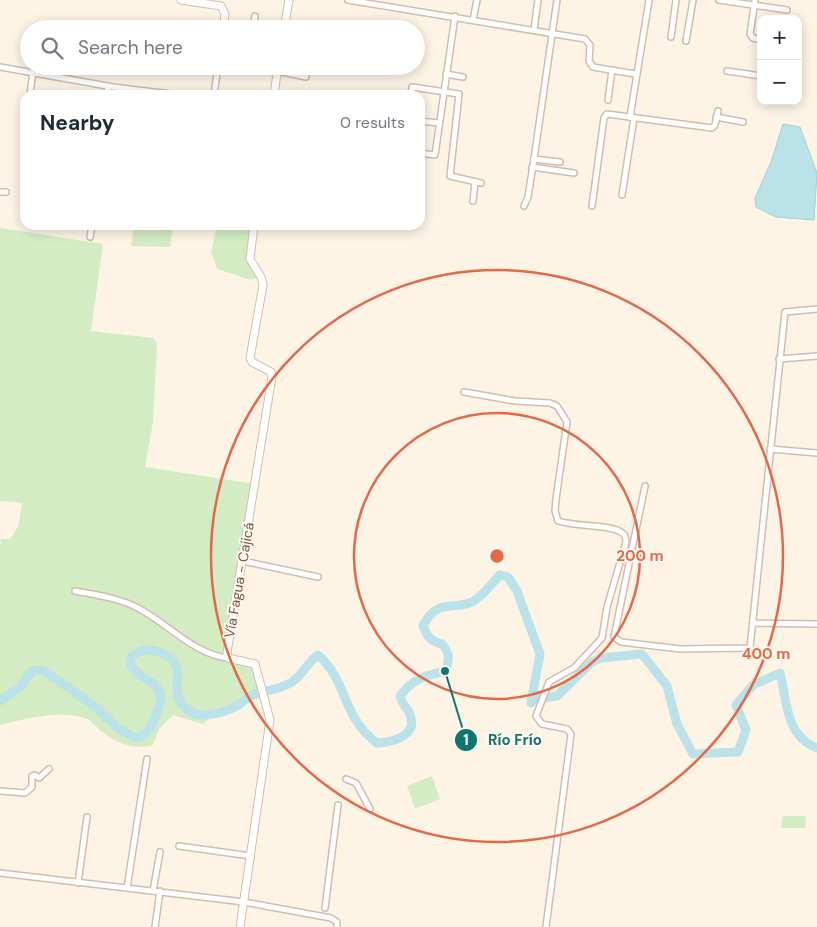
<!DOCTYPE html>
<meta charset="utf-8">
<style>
:root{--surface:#fff;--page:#f6f6f7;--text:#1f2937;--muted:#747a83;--line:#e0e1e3}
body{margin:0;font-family:"DM Sans",sans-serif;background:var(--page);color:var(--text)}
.controls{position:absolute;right:15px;top:15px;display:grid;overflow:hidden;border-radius:10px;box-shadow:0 2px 12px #0003}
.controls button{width:45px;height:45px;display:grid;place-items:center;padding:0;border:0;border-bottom:1px solid var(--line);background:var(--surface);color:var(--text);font:25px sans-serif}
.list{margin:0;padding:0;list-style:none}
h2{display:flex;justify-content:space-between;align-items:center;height:65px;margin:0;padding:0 20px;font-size:21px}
h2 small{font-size:16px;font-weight:400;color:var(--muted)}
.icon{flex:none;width:28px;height:28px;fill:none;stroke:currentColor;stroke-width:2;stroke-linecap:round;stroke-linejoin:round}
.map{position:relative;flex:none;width:817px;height:927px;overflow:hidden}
.search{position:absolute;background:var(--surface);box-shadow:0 2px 12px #0003;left:20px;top:20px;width:405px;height:55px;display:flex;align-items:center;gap:12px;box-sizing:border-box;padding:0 18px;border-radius:28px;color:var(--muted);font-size:19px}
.panel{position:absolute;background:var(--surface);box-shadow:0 2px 12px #0003;left:20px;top:90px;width:405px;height:140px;border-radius:15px}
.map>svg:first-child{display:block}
</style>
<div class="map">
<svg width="817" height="927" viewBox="0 0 817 927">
<rect width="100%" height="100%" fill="#fdf4e6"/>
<g fill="#d4ecc4">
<path d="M134 225H173L170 247 131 246Z"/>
<path d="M217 225H254L250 259 261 277 251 280 217 269 211 252Z"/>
<path d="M0 228 103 244 91 331 153 338 157 343 153 422 145 467 255 484 228 658 252 662 260 693 249 697 233 708 218 712 203 724 173 715 159 729 153 745C134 750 114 743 100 730 95 726 90 720 85 718 58 710 26 718 0 725V549L1 539H10L18 527 22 503 0 501Z"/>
<path d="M432 776 440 799 415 809 407 786Z"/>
<path d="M783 816H806L805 828H781Z"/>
</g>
<path fill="#bae2e8" stroke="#9fd2da" d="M783 124 800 127 817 173 814 220 776 217 756 207 755 198 771 162Z"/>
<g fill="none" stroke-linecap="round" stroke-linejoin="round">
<path stroke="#bae2e8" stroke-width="9" d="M0 701 21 686 32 671 43 670 93 705 119 729 136 738C148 734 151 727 156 716 172 678 144 687 130 664L131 657C139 650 146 649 156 651 198 664 160 691 189 711 200 719 222 713 233 708 241 705 247 696 256 694 268 690 281 689 292 682 303 675 307 662 318 655 348 681 342 718 377 743 393 742 420 736 409 712 405 705 402 705 400 696 414 678 424 676 445 671 450 660 450 654 442 644 431 642 427 636 423 626 438 596 454 612 474 601 483 595 492 583 500 575L508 577 517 591 540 654 531 703 537 695 543 698 557 696 592 662 601 658 642 654 667 686 677 724 693 754 738 752 746 730 736 705 753 685 780 673C787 700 785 736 817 748"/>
<defs>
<g id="street">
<path d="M348 0 585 39 590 45 589 61 593 67 635 74"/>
<path d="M719 0 787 10"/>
<path d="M755 0 750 34 753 38 761 40"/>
<path d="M473 20 477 0"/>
<path d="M253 29 255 16"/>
<path d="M534 30 538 0"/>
<path d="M671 37 676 0"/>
<path d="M686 41 693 0"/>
<path d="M0 67 113 87 179 95"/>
<path d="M277 71 306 77"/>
<path d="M727 71 761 76"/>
<path d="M446 74 463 77"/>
<path d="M30 95 33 71"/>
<path d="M107 95 108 86"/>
<path d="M214 95 218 66"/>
<path d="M411 95 412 87 459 94 450 176 481 183"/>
<path d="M608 100 612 70"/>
<path d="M630 117 649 0"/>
<path d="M716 117 743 122"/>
<path d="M420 121 439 123"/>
<path d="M420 153 435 155 455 16"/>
<path d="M534 159 560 162"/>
<path d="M532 167 574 173"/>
<path d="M0 192H6"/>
<path d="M622 195 634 118"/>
<path d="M473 201 475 182"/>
<path d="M524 206 528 197 534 159 557 0"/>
<path d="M592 206 604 118 607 114 712 128 715 125 718 111"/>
<path d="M90 237 92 225"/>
<path d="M779 359 817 356"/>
<path d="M464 392 515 401 550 403 557 406 567 422 556 499 555 511 558 521C576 527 608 524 621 532 625 534 626 538 626 542L607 607 602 638 574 668 549 682 536 716 542 724 567 729 571 734 546 927"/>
<path d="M770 449 817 453"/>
<path d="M645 486 614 637 621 642 680 649 750 648 785 312 817 309"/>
<path d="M243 561 318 577"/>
<path d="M75 591C96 595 119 598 138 608 167 623 195 655 228 658"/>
<path d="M753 623 817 624"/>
<path d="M346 779 356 783 370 809"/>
<path d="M0 791 25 793 32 787V776L35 775 39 778 49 769"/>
<path d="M179 846 251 856"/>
<path d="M0 873 244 902 331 918 337 922V927"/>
<path d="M78 883 87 817"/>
<path d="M127 888 147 759"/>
<path d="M153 891 160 852"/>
<path d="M325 908 338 805"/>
<path d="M155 927 160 891"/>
</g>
<g id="secondary">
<path d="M181 0 221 6 225 14 223 29"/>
<path d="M284 29 289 0"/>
<path d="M274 95 278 66"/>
<path d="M240 927 270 720 255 664 228 658 227 653 272 377 271 372 252 362 250 358 263 285 261 277 250 259 254 225"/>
</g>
</defs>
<use href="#street" stroke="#d2bdae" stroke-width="8"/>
<use href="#secondary" stroke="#d5bdac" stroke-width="9"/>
<use href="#street" stroke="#fff" stroke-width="5"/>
<use href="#secondary" stroke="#fff" stroke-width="7"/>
</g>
<g fill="none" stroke="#e56848" stroke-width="2.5">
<circle cx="497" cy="556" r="143"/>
<circle cx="497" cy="556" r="286"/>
</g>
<g text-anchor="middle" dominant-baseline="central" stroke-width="4" stroke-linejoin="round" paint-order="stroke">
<g font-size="14" fill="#78594a" stroke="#fff8ed">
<text transform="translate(239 580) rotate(-80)">Vía Fagua - Cajicá</text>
</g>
</g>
<circle cx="497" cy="556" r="8" fill="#e56848" stroke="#fff8ed" stroke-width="2.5"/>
<g font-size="15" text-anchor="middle" font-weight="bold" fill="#e56848" stroke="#fff8ed" stroke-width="4" stroke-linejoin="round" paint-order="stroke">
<text x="640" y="561">200 m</text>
<text x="766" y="659">400 m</text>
</g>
<path fill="none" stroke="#0f766e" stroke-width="2" d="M445 671L466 740"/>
<g fill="#0f766e" stroke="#fff8ed" stroke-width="2">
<circle cx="445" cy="671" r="5"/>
<circle cx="466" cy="740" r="12"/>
</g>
<g font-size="15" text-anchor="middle" font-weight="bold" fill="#fff">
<text x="466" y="745">1</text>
</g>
<g font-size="15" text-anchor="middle" font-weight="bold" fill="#0f766e" stroke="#fff8ed" stroke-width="4" stroke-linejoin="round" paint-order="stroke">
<text x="515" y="745">Río Frío</text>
</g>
</svg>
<div class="controls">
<button>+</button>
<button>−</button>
</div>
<div class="search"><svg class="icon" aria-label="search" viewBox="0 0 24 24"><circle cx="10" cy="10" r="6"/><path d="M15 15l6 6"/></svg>Search here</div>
<section class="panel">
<h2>Nearby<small>0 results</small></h2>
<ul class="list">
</ul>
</section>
</div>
